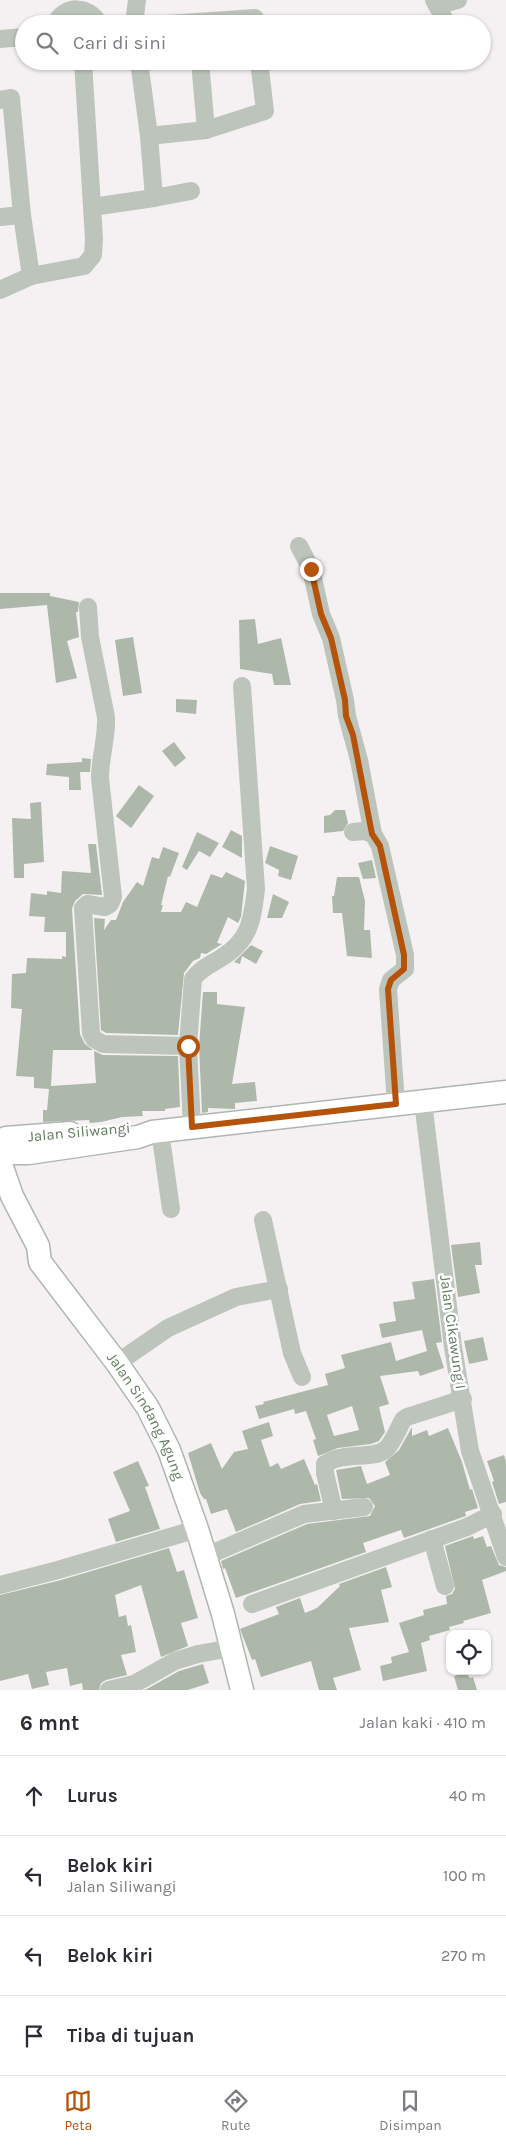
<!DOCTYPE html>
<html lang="id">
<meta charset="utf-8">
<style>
:root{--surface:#fff;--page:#f7f7f7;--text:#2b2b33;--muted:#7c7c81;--line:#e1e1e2;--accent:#b45309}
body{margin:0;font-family:Karla,sans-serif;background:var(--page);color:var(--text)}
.controls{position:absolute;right:15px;bottom:15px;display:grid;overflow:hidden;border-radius:10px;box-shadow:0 1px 4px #0004}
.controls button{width:45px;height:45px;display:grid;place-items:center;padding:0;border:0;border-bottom:1px solid var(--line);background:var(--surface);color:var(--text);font:25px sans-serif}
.stop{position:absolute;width:15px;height:15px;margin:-11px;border:4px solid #b45309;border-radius:50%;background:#fff}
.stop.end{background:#b45309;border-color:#fff;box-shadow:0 1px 5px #0008}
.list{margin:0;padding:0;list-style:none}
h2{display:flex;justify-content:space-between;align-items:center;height:65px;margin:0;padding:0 20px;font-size:21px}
h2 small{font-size:16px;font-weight:400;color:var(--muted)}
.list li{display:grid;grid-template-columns:32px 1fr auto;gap:15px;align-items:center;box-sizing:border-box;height:80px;padding:0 20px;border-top:1px solid var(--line)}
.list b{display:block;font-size:19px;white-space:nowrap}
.list p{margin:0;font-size:16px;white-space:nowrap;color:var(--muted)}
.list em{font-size:16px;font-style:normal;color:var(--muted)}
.icon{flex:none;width:28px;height:28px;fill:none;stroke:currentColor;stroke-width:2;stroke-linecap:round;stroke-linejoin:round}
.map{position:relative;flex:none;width:506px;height:1690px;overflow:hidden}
.search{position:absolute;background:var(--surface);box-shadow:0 1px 4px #0004;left:15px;right:15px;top:15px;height:55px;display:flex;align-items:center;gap:12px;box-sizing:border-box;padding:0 18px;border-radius:28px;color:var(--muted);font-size:19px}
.sheet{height:385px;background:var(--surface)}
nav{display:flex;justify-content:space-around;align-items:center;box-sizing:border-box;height:70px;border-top:1px solid var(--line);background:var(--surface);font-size:14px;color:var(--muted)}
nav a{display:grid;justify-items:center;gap:2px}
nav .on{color:var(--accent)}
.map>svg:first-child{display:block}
</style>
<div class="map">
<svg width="506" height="1690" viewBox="0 0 506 1690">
<rect width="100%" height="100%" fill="#f5f1f3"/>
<g fill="#adb8ab" fill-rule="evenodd">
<path d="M0 593H50V596L79 602 78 612H76L79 637 67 641 77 678 56 683 47 605 0 609Z"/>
<path d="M255 619 258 644 281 638 291 685H274L272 674 240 669 239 620Z"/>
<path d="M133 637 142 693 123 696 115 640Z"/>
<path d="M176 699 197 700 196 714 176 712Z"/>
<path d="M174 742 186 758 175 767 162 751Z"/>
<path d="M82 758 91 759 90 772H80L81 790H69V777L46 775 47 764 82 762Z"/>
<path d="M139 785 154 796 131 828 116 816Z"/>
<path d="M41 802 44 862 24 864V878H14L12 818 31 819 30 803Z"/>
<path d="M335 810H345L348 823 343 831 324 833V816L330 815Z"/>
<path d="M231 830 242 836V858L222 847Z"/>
<path d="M197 832 219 843 210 857 199 851 187 870 182 867Z"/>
<path d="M88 844H96L102 895 83 894 75 901 72 909 80 1034 85 1044 93 1050H53L51 1086 96 1083 94 1051 103 1055 178 1056 180 1107 165 1109V1111H142L143 1116 122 1117 101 1122 90 1123 89 1120 43 1122V1110H47L49 1089 34 1088V1077L16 1076 22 1009 11 1008 12 974 26 973 27 958 62 959V956L66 957V932H44L45 917 29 916 31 893 47 895V891L61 893 62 871 91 873Z"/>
<path d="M270 846 298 856 291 880 278 876 279 870 265 863Z"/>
<path d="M163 847 179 853 170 877 168 876 161 905H163L161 912H181L186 902 197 907 211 874 222 878 226 872 245 881 241 917 238 923 228 917 217 943 222 944 206 954 201 953 200 958 193 961 184 973 178 1035 106 1033 101 1030 94 918 105 919 104 930 111 920H116L123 902 137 882 143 886 152 857 159 859Z"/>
<path d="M372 860 376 878 363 879 358 863Z"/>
<path d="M337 877H359L365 901 364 930H370L372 958 347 956 342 913H333L332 896H334Z"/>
<path d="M273 894 289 902 282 918H267Z"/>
<path d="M251 945 263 951 256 964 242 956 240 964 234 962Z"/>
<path d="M203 992H217V1004L245 1007 232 1084 255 1082 257 1101 235 1103V1109L208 1108V1112L202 1113 199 1046Z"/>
<path d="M480 1242 482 1265H475L480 1293 458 1297 451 1245Z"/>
<path d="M434 1279 442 1342 436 1343 444 1368 420 1376 418 1371 380 1376 389 1404 379 1407 385 1432 379 1441 371 1444 338 1448 318 1456 313 1440 316 1439 306 1411 295 1414 294 1409 259 1419 255 1406 264 1404 263 1402 328 1385 325 1374 345 1368 341 1355 391 1342 396 1361 427 1351 422 1330 382 1338 379 1324 396 1321 393 1302 415 1299 412 1282ZM352 1406 359 1430 334 1436 327 1415Z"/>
<path d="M483 1337 488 1360 469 1364 464 1341Z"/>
<path d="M269 1422 273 1436 261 1440 270 1467 278 1463 281 1469 304 1459 315 1485 317 1484 321 1501 300 1504 236 1532 227 1509 211 1514 206 1499H204L200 1493 188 1453 211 1443 222 1469 234 1452 248 1449 242 1431Z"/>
<path d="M412 1427V1436L427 1430 429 1436 448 1428 462 1462 470 1490 472 1489 478 1508 465 1512 466 1516 463 1517 404 1538 401 1530 363 1543 366 1552 236 1598 225 1568 223 1569 221 1561 307 1524 370 1516 375 1506 369 1498 342 1499 336 1470 361 1466 367 1484 390 1475 385 1462 399 1450Z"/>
<path d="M504 1455 506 1461V1502L499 1504 492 1482 494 1481 487 1461Z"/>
<path d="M138 1461 149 1486 145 1487 160 1529 116 1542 108 1519 130 1511 113 1472Z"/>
<path d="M473 1536 474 1539 483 1536 487 1547 491 1546 499 1565 506 1567V1571L482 1580 491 1613 463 1621 464 1623 449 1627 450 1630 429 1636 430 1640 421 1643 427 1671 383 1681 380 1666 392 1663 391 1657 409 1652 399 1623 424 1615 423 1610 447 1604 446 1596 452 1594 455 1589 445 1546Z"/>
<path d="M169 1548 177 1572 184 1570 198 1618 181 1623 188 1646 161 1657 141 1585 115 1595 119 1617 126 1615 128 1626 131 1625 136 1652 121 1655 127 1675 106 1680 101 1683 99 1690H83L82 1683 70 1686 67 1668 46 1672 49 1685 32 1689 28 1674 0 1681V1595L61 1580Z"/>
<path d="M386 1567 392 1587 381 1590 389 1622 349 1628 361 1670 333 1678 337 1690H319L311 1661 261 1677 255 1659 252 1660 240 1629 279 1614 276 1607 300 1598 305 1613 317 1608 340 1586 339 1584Z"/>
<path d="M203 1664 209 1683 188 1690H145L179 1671Z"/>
<path d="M466 1673 470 1678 473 1677 477 1690H458L454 1676Z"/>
</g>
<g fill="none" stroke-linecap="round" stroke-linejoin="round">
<defs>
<g id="major">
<path d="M6 1138 70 1133"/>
<path d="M9 1153H29L138 1137 152 1132 506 1092"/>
<path id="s1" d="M2 1167 12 1196 38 1246 40 1262 117 1363 148 1408 169 1450 197 1529 223 1614 242 1690"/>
</g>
</defs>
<use href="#major" stroke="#aeb6ad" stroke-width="25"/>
<g stroke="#bcc4bb" stroke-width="18">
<path d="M434 0 447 24"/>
<path d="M438 5 458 0"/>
<path d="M55 24C65 4 89 5 99 24"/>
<path d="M134 24 137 0"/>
<path d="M168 24 255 18V24"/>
<path d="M0 39 24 37"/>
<path d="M200 61 206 130"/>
<path d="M0 100 11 98 22 215 31 276 0 290"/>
<path d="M149 136 206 130 265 111 259 61"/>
<path d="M154 198 191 191"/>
<path d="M92 207 154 198 149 136 139 61"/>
<path d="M0 217 22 215"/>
<path d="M31 276 84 266 93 255 94 239 83 61"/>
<path d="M299 546 311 569 321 614 331 638 345 700 347 716 359 760 373 834"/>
<path d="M88 607 90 637 106 717C107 738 100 757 100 778L113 897 110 904 105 907 87 904 83 908 91 1033 94 1039 103 1044 188 1046"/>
<path d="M353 832 364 831 373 834 380 846 405 955V969L391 980 388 989 396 1104"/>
<path d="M423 1102 453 1347 470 1451 506 1557"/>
<path d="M192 1127 188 1046 193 979C200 969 210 965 221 958 250 940 252 921 256 889L242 686"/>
<path d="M160 1131 171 1209"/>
<path d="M263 1220 292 1353 302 1377"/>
<path d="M117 1363 168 1328 236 1297 279 1289"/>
<path d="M334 1511 325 1473V1464C344 1451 372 1460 385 1450 393 1443 398 1429 403 1420L407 1417 463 1399"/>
<path d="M432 1539 445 1586"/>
<path d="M204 1557 304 1514 364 1507"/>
<path d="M0 1585 58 1570 197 1529"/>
<path d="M252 1604 467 1527 493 1514"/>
<path d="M109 1690 134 1684 175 1661 198 1654 231 1648"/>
</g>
<use href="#major" stroke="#fff" stroke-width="22"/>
</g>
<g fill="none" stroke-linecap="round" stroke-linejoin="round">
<path stroke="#b45309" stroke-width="6" d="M188 1046 192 1127 396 1104 388 989 391 980 404 969V955L380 846 372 834 353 735 346 716 345 700 331 638 321 614 311 569"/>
</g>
<g text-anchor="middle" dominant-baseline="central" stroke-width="5" stroke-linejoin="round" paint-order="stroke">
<g font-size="15" fill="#647c60" stroke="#fff">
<text transform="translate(79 1132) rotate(-5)">Jalan Siliwangi</text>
<text transform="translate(453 1332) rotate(82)">Jalan Cikawung I</text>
<text stroke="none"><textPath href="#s1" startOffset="291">Jalan Sindang Agung</textPath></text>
</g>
</g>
</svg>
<div class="controls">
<button><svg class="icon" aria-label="locate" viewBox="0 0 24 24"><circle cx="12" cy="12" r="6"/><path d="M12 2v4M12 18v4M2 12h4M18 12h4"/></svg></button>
</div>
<div class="stop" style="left:188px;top:1046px"></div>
<div class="stop end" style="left:311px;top:569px"></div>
<div class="search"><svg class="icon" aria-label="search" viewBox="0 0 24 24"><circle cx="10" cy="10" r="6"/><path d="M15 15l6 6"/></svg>Cari di sini</div>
</div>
<section class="sheet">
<h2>6 mnt<small>Jalan kaki · 410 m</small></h2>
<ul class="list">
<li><svg class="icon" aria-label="ahead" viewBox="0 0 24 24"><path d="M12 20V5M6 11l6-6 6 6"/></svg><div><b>Lurus</b></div><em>40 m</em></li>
<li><svg class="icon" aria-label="left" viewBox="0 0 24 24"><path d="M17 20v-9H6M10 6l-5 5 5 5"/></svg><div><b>Belok kiri</b><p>Jalan Siliwangi</p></div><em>100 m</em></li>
<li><svg class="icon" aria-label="left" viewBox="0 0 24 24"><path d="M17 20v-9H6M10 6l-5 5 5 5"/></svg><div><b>Belok kiri</b></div><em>270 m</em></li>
<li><svg class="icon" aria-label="arrive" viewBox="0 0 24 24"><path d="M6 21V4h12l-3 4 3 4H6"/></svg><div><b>Tiba di tujuan</b></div></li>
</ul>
</section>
<nav>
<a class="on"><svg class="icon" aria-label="map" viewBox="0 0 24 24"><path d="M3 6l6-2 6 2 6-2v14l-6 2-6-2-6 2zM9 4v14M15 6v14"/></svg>Peta</a>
<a><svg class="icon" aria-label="directions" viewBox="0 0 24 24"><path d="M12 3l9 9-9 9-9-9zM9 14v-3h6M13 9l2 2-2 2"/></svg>Rute</a>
<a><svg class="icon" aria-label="saved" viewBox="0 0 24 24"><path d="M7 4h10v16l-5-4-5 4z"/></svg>Disimpan</a>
</nav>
